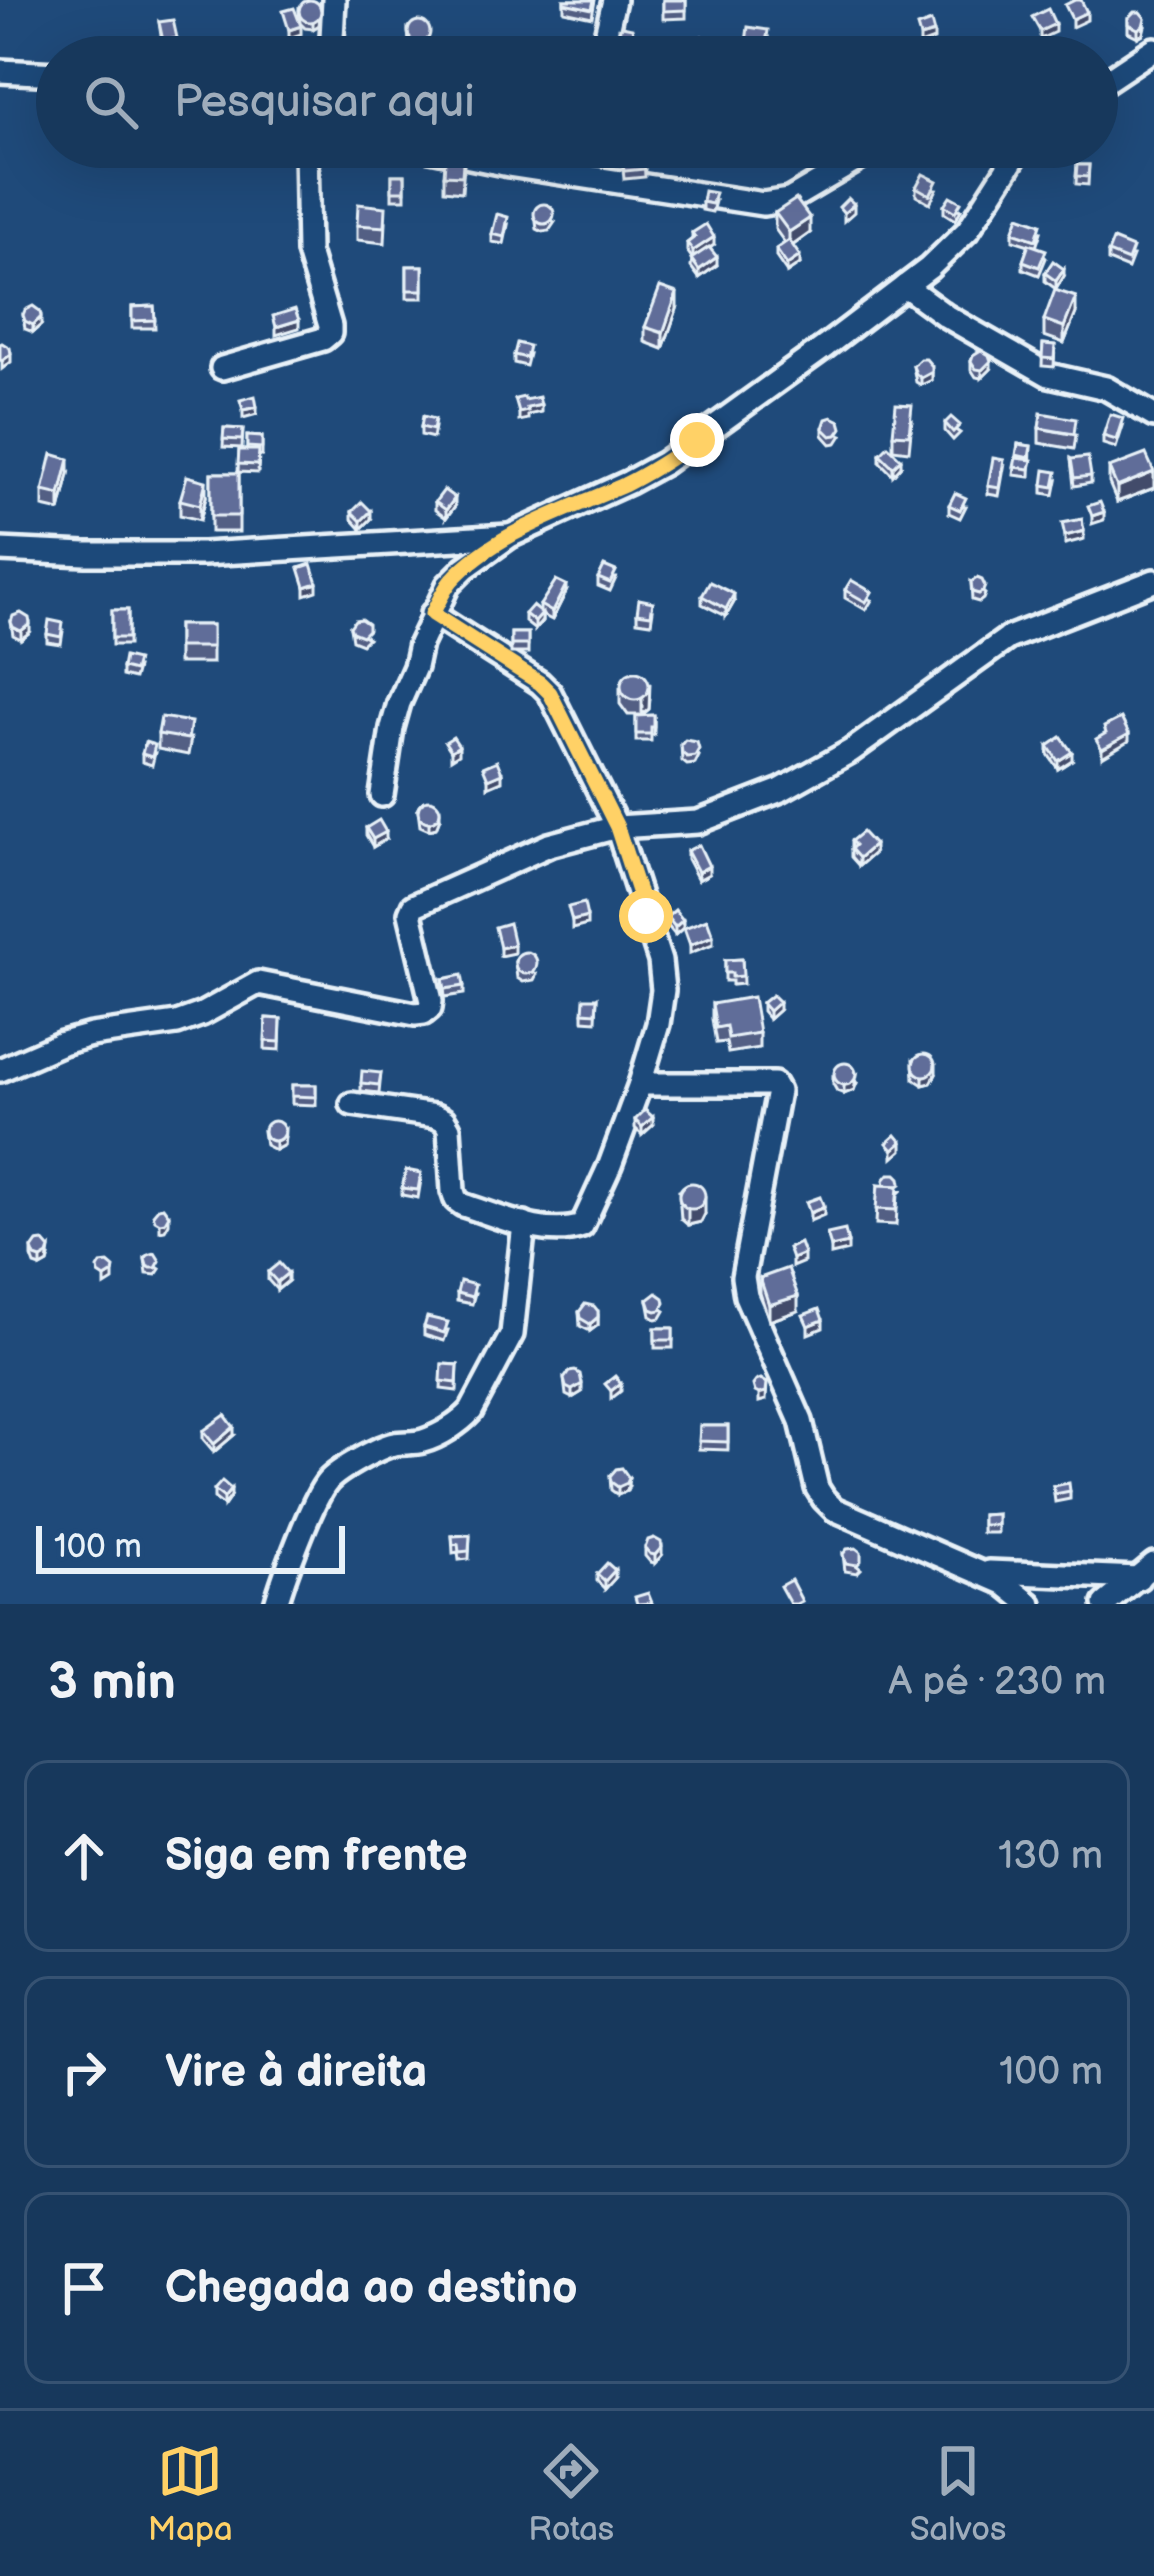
<!DOCTYPE html>
<html lang="pt">
<meta charset="utf-8">
<style>
:root{--surface:#17385c;--page:#203f62;--text:#f1f3f6;--muted:#9eacbb;--line:#365272;--accent:#ffd166}
body{margin:0;font-family:"Balsamiq Sans",sans-serif;background:var(--page);color:var(--text)}
.scale{position:absolute;left:36px;bottom:30px;width:309px;box-sizing:border-box;padding-left:12px;border:6px solid #e8f1f8;border-top:0;font-size:33px;line-height:42px;white-space:nowrap;color:#e8f1f8;-webkit-text-stroke:9px #1f4a7a;paint-order:stroke}
.stop{position:absolute;width:36px;height:36px;margin:-27px;border:9px solid #ffd166;border-radius:50%;background:#fff}
.stop.end{background:#ffd166;border-color:#fff;box-shadow:0 3px 12px #0008}
.list{margin:0;padding:0;list-style:none}
h2{display:flex;justify-content:space-between;align-items:center;height:156px;margin:0;padding:0 48px;font-size:51px}
h2 small{font-size:39px;font-weight:400;color:var(--muted)}
.list li{display:grid;grid-template-columns:78px 1fr auto;gap:36px;align-items:center;box-sizing:border-box;height:192px;margin:0 24px 24px;padding:0 24px;border:3px solid var(--line);border-radius:24px}
.list b{display:block;font-size:45px;white-space:nowrap}
.list em{font-size:39px;font-style:normal;color:var(--muted)}
.icon{flex:none;width:66px;height:66px;fill:none;stroke:currentColor;stroke-width:2;stroke-linecap:round;stroke-linejoin:round}
.map{position:relative;flex:none;width:1154px;height:1604px;overflow:hidden}
.search{position:absolute;background:var(--surface);box-shadow:0 12px 48px #0002;left:36px;right:36px;top:36px;height:132px;display:flex;align-items:center;gap:30px;box-sizing:border-box;padding:0 42px;border-radius:66px;color:var(--muted);font-size:45px}
.sheet{height:804px;background:var(--surface)}
nav{display:flex;justify-content:space-around;align-items:center;box-sizing:border-box;height:168px;border-top:3px solid var(--line);background:var(--surface);font-size:33px;color:var(--muted)}
nav a{display:grid;justify-items:center;gap:6px}
nav .on{color:var(--accent)}
.map>svg:first-child{display:block}
</style>
<div class="map">
<svg width="1154" height="1604" viewBox="0 0 1154 1604">
<rect width="100%" height="100%" fill="#1f4a7a"/>
<filter id="ink" filterUnits="userSpaceOnUse"><feTurbulence type="fractalNoise" baseFrequency=".00833" numOctaves="2"/><feDisplacementMap in="SourceGraphic" scale="24" xChannelSelector="R" yChannelSelector="G"/><feConvolveMatrix kernelMatrix="1 2 1 2 8 2 1 2 1" color-interpolation-filters="sRGB"/></filter>
<g filter="url(#ink)">
<g fill="none" stroke-linecap="round" stroke-linejoin="round">
<defs>
<g id="minor">
<path d="M331 57 334 0"/>
<path d="M601 57 614 0"/>
<path d="M0 71 57 74"/>
<path d="M1097 87 1154 49"/>
<path d="M421 147 509 165 763 204 789 200 879 147"/>
<path d="M575 175 581 147"/>
<path d="M905 286 946 316 1049 375 1106 388 1154 416"/>
<path d="M222 368 323 339 330 333V326L308 252 306 147"/>
<path d="M0 550 86 554H203L509 536"/>
<path d="M382 795 392 728 399 703 415 667 420 644 448 585 465 568 510 536 629 482 664 463 826 346 929 268 968 230 1021 147"/>
<path d="M0 1070 62 1043 91 1035 177 1023 202 1014 258 983 415 1014 424 1013 430 1008 431 1001 410 913 413 906 549 845 617 827 698 822 781 790 851 751 1008 638 1154 581"/>
<path d="M640 1084H774L778 1091 743 1277 746 1296 801 1421 817 1488 824 1499 834 1509 1004 1583 1030 1604"/>
<path d="M352 1104 435 1116 444 1120 449 1128 453 1191 456 1200 463 1205C499 1216 545 1239 582 1226L610 1165 640 1084 658 1024 663 990 660 961 617 827 550 693 540 683 432 614"/>
<path d="M989 1572 1139 1578"/>
<path d="M276 1604C283 1579 312 1499 328 1481 339 1469 379 1447 394 1444 404 1442 413 1444 423 1441 440 1436 459 1424 471 1411L512 1334 524 1224"/>
<path d="M1105 1604 1154 1564"/>
</g>
</defs>
<use href="#minor" stroke="#e8f1f8" stroke-width="30"/>
<use href="#minor" stroke="#1f4a7a" stroke-width="21"/>
</g>
<g fill="#535e84" stroke="#e8f1f8" stroke-width="3">
<path d="M564 0H595L592 17 564 11Z"/>
<path d="M663 0H686V18L663 19Z"/>
<path d="M299 8 321 15 319 25 313 29 305 28 300 23Z"/>
<path d="M1128 18 1145 26 1143 34 1138 37 1128 32Z"/>
<path d="M159 22 177 38V46L163 49Z"/>
<path d="M408 29 430 44 425 49 414 50 409 44Z"/>
<path d="M619 30 634 44 631 48 623 49 619 46Z"/>
<path d="M768 38 766 52 759 51 758 57H745V50Z"/>
<path d="M694 40 710 55 709 57H695L692 53Z"/>
<path d="M594 147H622L620 156 594 151Z"/>
<path d="M720 147H740L738 158 720 156Z"/>
<path d="M644 157 645 177 624 179 622 159Z"/>
<path d="M464 165 462 192 444 190V175Z"/>
<path d="M1077 165H1089L1088 185 1076 184Z"/>
<rect x="392" y="175" width="13" height="24"/>
<path d="M916 187 937 189 930 203 916 195Z"/>
<path d="M715 201 712 212 702 210V202Z"/>
<path d="M944 205 961 210 955 220 944 213Z"/>
<path d="M775 213 810 233 792 246 800 264 787 273 776 257V249L785 243 775 229Z"/>
<path d="M535 215 555 222 549 231 543 232 537 229Z"/>
<path d="M386 222 385 243 357 240V225Z"/>
<path d="M508 225 504 244 492 242V234Z"/>
<path d="M1013 232H1041L1036 247 1046 258 1039 275 1023 269V261L1029 245 1013 240Z"/>
<path d="M692 233 714 245 710 248 717 265 699 278 691 267 692 258 687 251V243L692 239Z"/>
<path d="M1108 253 1133 256 1128 269 1108 261Z"/>
<rect x="407" y="266" width="16" height="32"/>
<path d="M1045 273 1064 276 1056 289 1045 281Z"/>
<path d="M154 306 155 328H132V307Z"/>
<path d="M677 309 663 349 645 342V327Z"/>
<path d="M1076 313 1064 343 1044 336V320Z"/>
<path d="M23 315 41 325 33 332 25 329Z"/>
<path d="M1043 344 1055 345 1054 367 1042 366Z"/>
<path d="M529 354 526 366 514 363V355Z"/>
<path d="M971 361 991 369 982 378 976 377 971 369Z"/>
<path d="M913 366 932 373V380L921 385 916 382Z"/>
<path d="M912 421 909 451 893 449V434Z"/>
<path d="M945 423 960 433 953 440 945 431Z"/>
<path d="M1123 426 1116 448 1103 444V436Z"/>
<path d="M421 427H435L433 438 421 435Z"/>
<path d="M224 428 243 429 242 448 223 447Z"/>
<path d="M823 428 842 435 837 443 831 444 823 435Z"/>
<path d="M1039 428 1076 435 1074 449 1039 443Z"/>
<path d="M247 436 262 437V456L259 455 258 473 238 472 239 450H247Z"/>
<path d="M1018 444 1031 446 1030 477 1014 475Z"/>
<path d="M880 454 901 466 893 475 880 462Z"/>
<path d="M1071 459 1091 476V483L1074 486Z"/>
<path d="M1004 468 999 496 988 494V486Z"/>
<path d="M1109 468 1154 488 1117 502 1109 483Z"/>
<rect x="211" y="473" width="28" height="59"/>
<path d="M69 474 60 511 43 507V491Z"/>
<path d="M1057 480 1054 495 1043 493V485Z"/>
<path d="M206 497 200 520 180 515V500Z"/>
<path d="M435 502 455 506 446 518 435 510Z"/>
<path d="M949 505 966 506 960 518 949 513Z"/>
<path d="M352 512 371 519 361 529 352 519Z"/>
<path d="M598 578H616L610 591 598 586Z"/>
<path d="M971 582 985 594 983 599 979 602 972 600Z"/>
<path d="M845 590 872 600 866 610 845 598Z"/>
<path d="M566 592 552 620 542 615V621L535 630 525 622V614L540 612V605Z"/>
<path d="M702 596 734 602 726 616 702 604Z"/>
<rect x="112" y="610" width="16" height="35"/>
<path d="M653 610 651 623 637 621V613Z"/>
<path d="M11 622 30 632 21 639 13 635Z"/>
<rect x="178" y="625" width="34" height="38"/>
<path d="M350 627 368 638 362 644 352 640Z"/>
<path d="M63 631 61 644 47 642V634Z"/>
<rect x="511" y="633" width="17" height="20"/>
<path d="M122 668H137L134 679 122 676Z"/>
<path d="M620 688 650 699 649 709 642 715H628L620 704Z"/>
<path d="M654 715V735H651V741H636V716Z"/>
<path d="M158 734 191 738 188 755 158 749Z"/>
<path d="M681 745 699 756 695 764 687 765 682 761Z"/>
<path d="M1048 746 1072 760 1058 769 1048 754Z"/>
<path d="M155 753 152 765 142 762V754Z"/>
<path d="M418 811 440 818 436 828 429 830 420 826Z"/>
<path d="M366 828 386 839 373 847 366 835Z"/>
<path d="M851 841 874 853 859 866 851 857Z"/>
<path d="M687 851 709 874 698 880 687 859Z"/>
<path d="M667 917 683 928 675 935 667 925Z"/>
<path d="M742 959 743 984 732 985V981H725V960Z"/>
<path d="M515 963 537 974 534 980 523 982 517 978Z"/>
<path d="M443 979 464 986V994L445 997Z"/>
<path d="M597 998 596 1021 583 1020V1012Z"/>
<path d="M762 1003 779 1010 769 1019 762 1011Z"/>
<path d="M712 1004 759 1033V1048L728 1053 726 1042 716 1043 712 1019Z"/>
<path d="M266 1018 281 1019 280 1050 265 1049Z"/>
<path d="M913 1060 936 1074 931 1083 923 1085 914 1079Z"/>
<path d="M381 1073 379 1093 361 1091V1083Z"/>
<path d="M833 1076 857 1083 854 1090 844 1094 837 1091 833 1084Z"/>
<path d="M292 1085H316V1105L292 1104Z"/>
<path d="M635 1120 653 1125 642 1135 635 1128Z"/>
<path d="M263 1131 285 1137 284 1145 275 1150 265 1145Z"/>
<path d="M421 1180 418 1198 402 1195V1188Z"/>
<path d="M878 1185 901 1191 898 1194 896 1225 876 1224Z"/>
<path d="M679 1192 705 1214 701 1222 688 1225 681 1219Z"/>
<path d="M32 1249 50 1257 48 1263 41 1267 35 1265 32 1257Z"/>
<path d="M145 1259 160 1269 156 1275 147 1274Z"/>
<path d="M268 1272 288 1281 277 1290 268 1280Z"/>
<path d="M760 1278 798 1311 769 1321 760 1293Z"/>
<path d="M457 1293H475L472 1304 457 1301Z"/>
<path d="M648 1300 665 1311 661 1318 656 1319 651 1316Z"/>
<path d="M598 1311V1325L590 1331 580 1326 579 1312Z"/>
<path d="M424 1327 448 1330 444 1341 424 1335Z"/>
<rect x="655" y="1328" width="18" height="20"/>
<path d="M442 1364 458 1365 457 1391 441 1389Z"/>
<path d="M564 1379 582 1392 572 1398 566 1395Z"/>
<path d="M700 1426H728V1450L699 1449Z"/>
<path d="M203 1431 234 1435 214 1452 203 1439Z"/>
<path d="M610 1476 629 1486 627 1491 618 1495 611 1490Z"/>
<path d="M1053 1486 1070 1491V1499L1055 1502Z"/>
<path d="M214 1490 231 1496 224 1506 214 1498Z"/>
<path d="M997 1514V1533H982V1515Z"/>
<path d="M470 1535 469 1559 459 1560 458 1552 453 1553 452 1536Z"/>
<path d="M645 1548 662 1555 655 1563 650 1562 645 1556Z"/>
<path d="M843 1554 861 1569 857 1573 845 1571Z"/>
<path d="M597 1574 615 1578 605 1589 597 1581Z"/>
</g>
<g fill="#434c6b" stroke="#e8f1f8" stroke-width="3">
<path d="M321 7 319 25 313 29V21Z"/>
<path d="M1087 12V20L1072 27V19Z"/>
<path d="M1145 18 1143 34 1138 37V29Z"/>
<path d="M1055 24V32L1040 39V31Z"/>
<path d="M301 26V34L289 38V30Z"/>
<path d="M934 33V40L920 45V37Z"/>
<path d="M854 204V212L844 221V213Z"/>
<path d="M810 218V233L789 248V232Z"/>
<path d="M714 237V245L693 259V251Z"/>
<path d="M800 256V264L787 273V265Z"/>
<path d="M717 257V265L699 278V270Z"/>
<path d="M1064 269V276L1056 289V281Z"/>
<path d="M677 293V309L663 349V333Z"/>
<path d="M1076 297V313L1064 343V327Z"/>
<path d="M41 317V325L33 332V325Z"/>
<path d="M299 320V328L276 335V327Z"/>
<path d="M11 354V362L2 369V361Z"/>
<path d="M991 361V369L982 378V370Z"/>
<path d="M932 372V380L921 385V378Z"/>
<path d="M541 405V412L528 415V419L519 421V413L527 408Z"/>
<path d="M257 407V414L243 418V410Z"/>
<path d="M69 459V474L60 511V495Z"/>
<path d="M901 459V466L893 475V467Z"/>
<path d="M1154 472V488L1117 502V487Z"/>
<path d="M206 481V497L200 520V505Z"/>
<path d="M455 498V506L446 518V510Z"/>
<path d="M371 511V519L361 529V521Z"/>
<path d="M1104 512V520L1092 524V516Z"/>
<path d="M1084 531V539L1065 544V536Z"/>
<path d="M317 583V591L305 595V587Z"/>
<path d="M566 585V592L552 620V612Z"/>
<path d="M734 594V602L726 616V609Z"/>
<path d="M542 614V621L535 630V622Z"/>
<path d="M30 624V632L21 639V631Z"/>
<path d="M650 683 649 709 642 715V699Z"/>
<path d="M1129 734V741L1102 757V749Z"/>
<path d="M459 746V754L451 759V751Z"/>
<path d="M1072 752V760L1058 769V761Z"/>
<path d="M502 773V781L488 787V779Z"/>
<path d="M440 810V818L436 828 429 830V822Z"/>
<path d="M386 832V839L373 847V839Z"/>
<path d="M874 845V853L859 866V858Z"/>
<path d="M709 866V874L698 880V872Z"/>
<path d="M587 917V925L572 929V921Z"/>
<path d="M683 920V928L675 935V927Z"/>
<path d="M713 936V944L690 953V945Z"/>
<path d="M514 945V953L500 956V948Z"/>
<path d="M779 1002V1010L769 1019V1011Z"/>
<path d="M936 1066V1074L931 1083 923 1085V1077Z"/>
<path d="M857 1075 854 1090 844 1094V1086Z"/>
<path d="M653 1117V1125L642 1135V1127Z"/>
<path d="M285 1130 284 1145 275 1150V1142Z"/>
<path d="M902 1142V1150L893 1158V1150Z"/>
<path d="M705 1198V1214L701 1222 688 1225V1209Z"/>
<path d="M824 1207V1215L810 1221V1213Z"/>
<path d="M169 1215V1223L165 1230 160 1231V1223Z"/>
<path d="M848 1243V1251L831 1255V1247Z"/>
<path d="M50 1249 48 1263 41 1267V1259Z"/>
<path d="M804 1254V1262L792 1267V1259Z"/>
<path d="M113 1273V1281L105 1286V1278Z"/>
<path d="M288 1273V1281L277 1290V1282Z"/>
<path d="M798 1296V1311L769 1321V1305Z"/>
<path d="M598 1317V1325L590 1331V1324Z"/>
<path d="M823 1320V1328L808 1334V1326Z"/>
<path d="M621 1383V1391L611 1399V1391Z"/>
<path d="M767 1383 766 1400 759 1402V1394Z"/>
<path d="M582 1384V1392L572 1398V1390Z"/>
<path d="M234 1427V1435L214 1452V1444Z"/>
<path d="M629 1478 627 1491 618 1495V1487Z"/>
<path d="M231 1489V1496L224 1506V1498Z"/>
<path d="M662 1547V1555L655 1563V1555Z"/>
<path d="M615 1570V1578L605 1589V1581Z"/>
</g>
<g fill="#606d99" stroke="#e8f1f8" stroke-width="3">
<path d="M564 0H594L592 9 564 3Z"/>
<path d="M663 0H686V10L663 11Z"/>
<path d="M1075 0H1081L1087 12 1072 19 1065 5Z"/>
<circle cx="310" cy="11" r="11"/>
<path d="M294 8 301 26 289 30 283 11Z"/>
<path d="M1048 9 1055 24 1040 31 1032 17Z"/>
<path d="M1134 12H1140L1145 18 1143 26 1138 29 1128 24V18Z"/>
<path d="M173 20 177 38 163 41 159 22Z"/>
<circle cx="419" cy="32" r="11"/>
<path d="M931 22 934 33 920 37 917 27Z"/>
<path d="M622 26 632 28 634 36 631 40 623 41 619 38V30Z"/>
<path d="M748 27 768 30 766 44 759 43 758 52 745 50Z"/>
<path d="M702 36 708 39 710 47 707 52 699 54 692 45 694 40Z"/>
<path d="M521 44 522 57H510L509 45Z"/>
<path d="M278 48 289 53 287 57H274Z"/>
<path d="M910 49 912 57H883Z"/>
<path d="M446 148 464 149 462 176 444 175Z"/>
<path d="M644 157 645 169 624 171 622 159Z"/>
<path d="M1077 165H1089L1088 177 1076 176Z"/>
<path d="M923 174 937 181 930 195 916 187Z"/>
<rect x="392" y="175" width="13" height="16"/>
<path d="M704 191 715 193 712 204 702 202Z"/>
<path d="M950 196 961 202 955 212 944 205Z"/>
<path d="M848 198 854 204 844 213 839 207Z"/>
<path d="M796 199 810 218 789 232 775 213Z"/>
<path d="M358 204 386 207 385 227 357 225Z"/>
<circle cx="544" cy="214" r="10"/>
<path d="M497 214 508 217 504 237 492 234Z"/>
<path d="M1019 216 1041 224 1036 240 1013 232Z"/>
<path d="M706 224 714 237 693 251 687 243 695 237 692 233Z"/>
<path d="M789 240 800 256 787 265 776 249Z"/>
<path d="M1113 240 1133 248 1128 261 1108 253Z"/>
<path d="M1029 244 1046 250 1039 267 1023 261Z"/>
<path d="M709 247 717 257 699 270 691 259Z"/>
<path d="M1053 261 1064 269 1056 281 1045 273Z"/>
<rect x="407" y="266" width="16" height="24"/>
<path d="M660 287 677 293 663 333 645 327Z"/>
<path d="M1055 290 1076 297 1064 327 1044 320Z"/>
<path d="M33 306 40 311 41 317 33 325 25 321 23 315 25 310Z"/>
<path d="M154 306 155 320 132 321V307Z"/>
<path d="M295 309 299 320 276 327 273 316Z"/>
<path d="M2 343 10 348 11 354 2 361 0 360V344Z"/>
<path d="M517 343 529 346 526 358 514 355Z"/>
<path d="M1043 344 1055 345 1054 359 1042 358Z"/>
<path d="M981 350 989 355 991 361 982 370 976 369 971 361 973 355Z"/>
<path d="M920 359H926L932 366V372L921 378 916 374 913 366Z"/>
<path d="M255 396 257 407 243 410 240 400Z"/>
<path d="M524 397 525 400 539 397 541 405 527 408 528 411 519 413 515 399Z"/>
<path d="M896 404 912 405 909 435 893 434Z"/>
<path d="M1041 413 1076 419 1074 434 1039 428Z"/>
<path d="M1110 414 1123 418 1116 440 1103 436Z"/>
<path d="M423 416 435 419 433 430 421 427Z"/>
<path d="M832 417 840 421 842 428 837 435 831 436 823 428 826 419Z"/>
<path d="M951 417 960 425 953 432 945 423Z"/>
<path d="M224 428 243 429 242 440 223 439Z"/>
<path d="M247 436 262 437V448L247 447Z"/>
<path d="M1018 444 1031 446 1029 458 1016 455Z"/>
<path d="M888 446 901 459 893 467 880 454Z"/>
<path d="M239 450H259L258 465 238 464Z"/>
<path d="M52 454 69 459 60 495 43 491Z"/>
<path d="M1146 454 1154 472 1117 487 1109 468Z"/>
<path d="M1088 457 1091 476 1074 478 1071 459Z"/>
<path d="M993 458 1004 460 999 488 988 486Z"/>
<path d="M1016 458 1032 460 1030 469 1014 467Z"/>
<path d="M1045 470 1057 472 1054 487 1043 485Z"/>
<rect x="211" y="473" width="28" height="43"/>
<path d="M187 476 206 481 200 505 180 500Z"/>
<path d="M444 490 455 498 446 510 435 502Z"/>
<path d="M955 493 966 498 960 510 949 505Z"/>
<path d="M362 502 371 511 361 521 352 512Z"/>
<path d="M1100 502 1104 512 1092 516 1088 506Z"/>
<path d="M1082 519 1084 531 1065 536 1062 523Z"/>
<path d="M311 564 317 583 305 587 299 568Z"/>
<path d="M604 566 616 571 610 583 598 578Z"/>
<path d="M977 578 982 580 985 586 983 591 979 594 972 592 971 582Z"/>
<path d="M556 580 566 585 552 612 540 605Z"/>
<path d="M851 580 872 592 866 602 845 590Z"/>
<path d="M710 582 734 594 726 609 702 596Z"/>
<path d="M639 599 653 602 651 615 637 613Z"/>
<path d="M532 606 542 614 535 622 525 614Z"/>
<rect x="112" y="610" width="16" height="28"/>
<path d="M21 613 29 618 30 624 21 631 13 627 11 622 13 616Z"/>
<path d="M361 619 368 624V630L362 636 352 632 350 627 355 620Z"/>
<path d="M49 620 63 623 61 637 47 634Z"/>
<rect x="178" y="625" width="34" height="22"/>
<rect x="511" y="633" width="17" height="12"/>
<path d="M124 657 137 660 134 671 122 668Z"/>
<circle cx="635" cy="686" r="14"/>
<path d="M654 715V727H651V734H636V716Z"/>
<path d="M161 717 191 722 188 739 158 734Z"/>
<path d="M1121 718 1129 734 1102 749 1096 739 1106 733 1104 727Z"/>
<path d="M453 737 459 746 451 751 445 742Z"/>
<path d="M1061 737 1072 752 1058 761 1048 746Z"/>
<path d="M685 740 697 742 699 749 695 756 687 757 682 753 681 745Z"/>
<path d="M145 742 155 745 152 757 142 754Z"/>
<path d="M497 761 502 773 488 779 483 767Z"/>
<circle cx="429" cy="811" r="11"/>
<path d="M379 820 386 832 373 839 366 828Z"/>
<path d="M862 832 874 845 859 858 851 849 855 845 851 841Z"/>
<path d="M699 845 709 866 698 872 687 851Z"/>
<path d="M584 903 587 917 572 921 568 907Z"/>
<path d="M675 910 683 920 675 927 667 917Z"/>
<path d="M707 919 713 936 690 945 684 928Z"/>
<path d="M509 923 514 945 500 948 495 927Z"/>
<circle cx="526" cy="963" r="11"/>
<path d="M742 959 743 976 732 977V973H725V960Z"/>
<path d="M462 975 464 986 445 989 443 979Z"/>
<path d="M772 995 779 1002 769 1011 762 1003Z"/>
<path d="M753 997 759 1033 728 1038 726 1026 716 1028 712 1004Z"/>
<path d="M584 998H597L596 1013 583 1012Z"/>
<path d="M266 1018 281 1019 280 1042 265 1041Z"/>
<circle cx="924" cy="1065" r="11"/>
<circle cx="845" cy="1074" r="11"/>
<path d="M362 1071 381 1073 379 1085 361 1083Z"/>
<path d="M292 1085H316V1097L292 1096Z"/>
<path d="M645 1110 653 1117 642 1127 635 1120Z"/>
<circle cx="274" cy="1131" r="10"/>
<path d="M896 1135 902 1142 893 1150 887 1143Z"/>
<path d="M406 1170 421 1173 418 1190 402 1188Z"/>
<path d="M889 1174H896L900 1178 901 1184 898 1186 885 1185 884 1180Z"/>
<circle cx="692" cy="1196" r="13"/>
<path d="M878 1185 898 1186 896 1210 876 1209Z"/>
<path d="M820 1197 824 1207 810 1213 806 1202Z"/>
<path d="M163 1207 169 1215 165 1222 160 1223 155 1220 153 1214 158 1208Z"/>
<path d="M845 1230 848 1243 831 1247 827 1234Z"/>
<path d="M43 1241 50 1249 48 1255 41 1259 35 1257 32 1249 37 1242Z"/>
<path d="M800 1243 804 1254 792 1259 788 1248Z"/>
<path d="M155 1253 160 1261 156 1268H151L147 1266 145 1259 148 1255Z"/>
<path d="M108 1263 114 1268 113 1273 105 1278 99 1274 98 1269 101 1264Z"/>
<path d="M279 1263 288 1273 277 1282 268 1272Z"/>
<path d="M788 1268 798 1296 769 1305 760 1278Z"/>
<path d="M460 1281 475 1285 472 1297 457 1293Z"/>
<path d="M657 1293 664 1298 665 1303 661 1310 656 1311 651 1309 648 1300Z"/>
<path d="M585 1304 594 1306 598 1311V1317L590 1324 580 1318 579 1312Z"/>
<path d="M819 1309 823 1320 808 1326 803 1315Z"/>
<path d="M427 1317 448 1322 444 1333 424 1327Z"/>
<rect x="655" y="1328" width="18" height="12"/>
<path d="M442 1364 458 1365 457 1383 441 1381Z"/>
<path d="M575 1371 580 1374 582 1384 572 1390 566 1387 564 1379 569 1372Z"/>
<path d="M615 1376 621 1383 611 1391 605 1384Z"/>
<path d="M761 1379 767 1383 766 1392 759 1394 755 1392 753 1385 756 1381Z"/>
<path d="M225 1415 234 1427 214 1444 203 1431Z"/>
<path d="M700 1426H728V1442L699 1441Z"/>
<path d="M622 1468 629 1478 627 1483 618 1487 611 1482 610 1476 616 1469Z"/>
<path d="M222 1481 231 1489 224 1498 214 1490Z"/>
<path d="M1069 1483 1070 1491 1055 1494 1053 1486Z"/>
<path d="M997 1514V1525H982V1515Z"/>
<path d="M470 1535 469 1551 459 1552 458 1544 453 1545 452 1536Z"/>
<path d="M654 1538 661 1542 662 1547 655 1555 650 1554 645 1548 648 1540Z"/>
<path d="M856 1548 861 1552V1561L857 1565 845 1563 843 1554 847 1549Z"/>
<path d="M607 1563 615 1570 605 1581 597 1574Z"/>
<path d="M791 1580 802 1601 796 1604H790L780 1586Z"/>
<path d="M648 1593 652 1603 637 1604 635 1597Z"/>
</g>
</g>
<g fill="none" stroke-linecap="round" stroke-linejoin="round" filter="url(#ink)">
<path stroke="#ffd166" stroke-width="15" d="M646 916 617 827 550 693 540 683 432 614C438 603 443 591 451 581 495 532 566 511 624 485 650 472 673 457 697 440"/>
</g>
</svg>
<div class="scale">100 m</div>
<div class="stop" style="left:646px;top:916px"></div>
<div class="stop end" style="left:697px;top:440px"></div>
<div class="search"><svg class="icon" aria-label="search" viewBox="0 0 24 24"><circle cx="10" cy="10" r="6"/><path d="M15 15l6 6"/></svg>Pesquisar aqui</div>
</div>
<section class="sheet">
<h2>3 min<small>A pé · 230 m</small></h2>
<ul class="list">
<li><svg class="icon" aria-label="ahead" viewBox="0 0 24 24"><path d="M12 20V5M6 11l6-6 6 6"/></svg><div><b>Siga em frente</b></div><em>130 m</em></li>
<li><svg class="icon" aria-label="right" viewBox="0 0 24 24"><path d="M7 20v-9h11M14 6l5 5-5 5"/></svg><div><b>Vire à direita</b></div><em>100 m</em></li>
<li><svg class="icon" aria-label="arrive" viewBox="0 0 24 24"><path d="M6 21V4h12l-3 4 3 4H6"/></svg><div><b>Chegada ao destino</b></div></li>
</ul>
</section>
<nav>
<a class="on"><svg class="icon" aria-label="map" viewBox="0 0 24 24"><path d="M3 6l6-2 6 2 6-2v14l-6 2-6-2-6 2zM9 4v14M15 6v14"/></svg>Mapa</a>
<a><svg class="icon" aria-label="directions" viewBox="0 0 24 24"><path d="M12 3l9 9-9 9-9-9zM9 14v-3h6M13 9l2 2-2 2"/></svg>Rotas</a>
<a><svg class="icon" aria-label="saved" viewBox="0 0 24 24"><path d="M7 4h10v16l-5-4-5 4z"/></svg>Salvos</a>
</nav>
